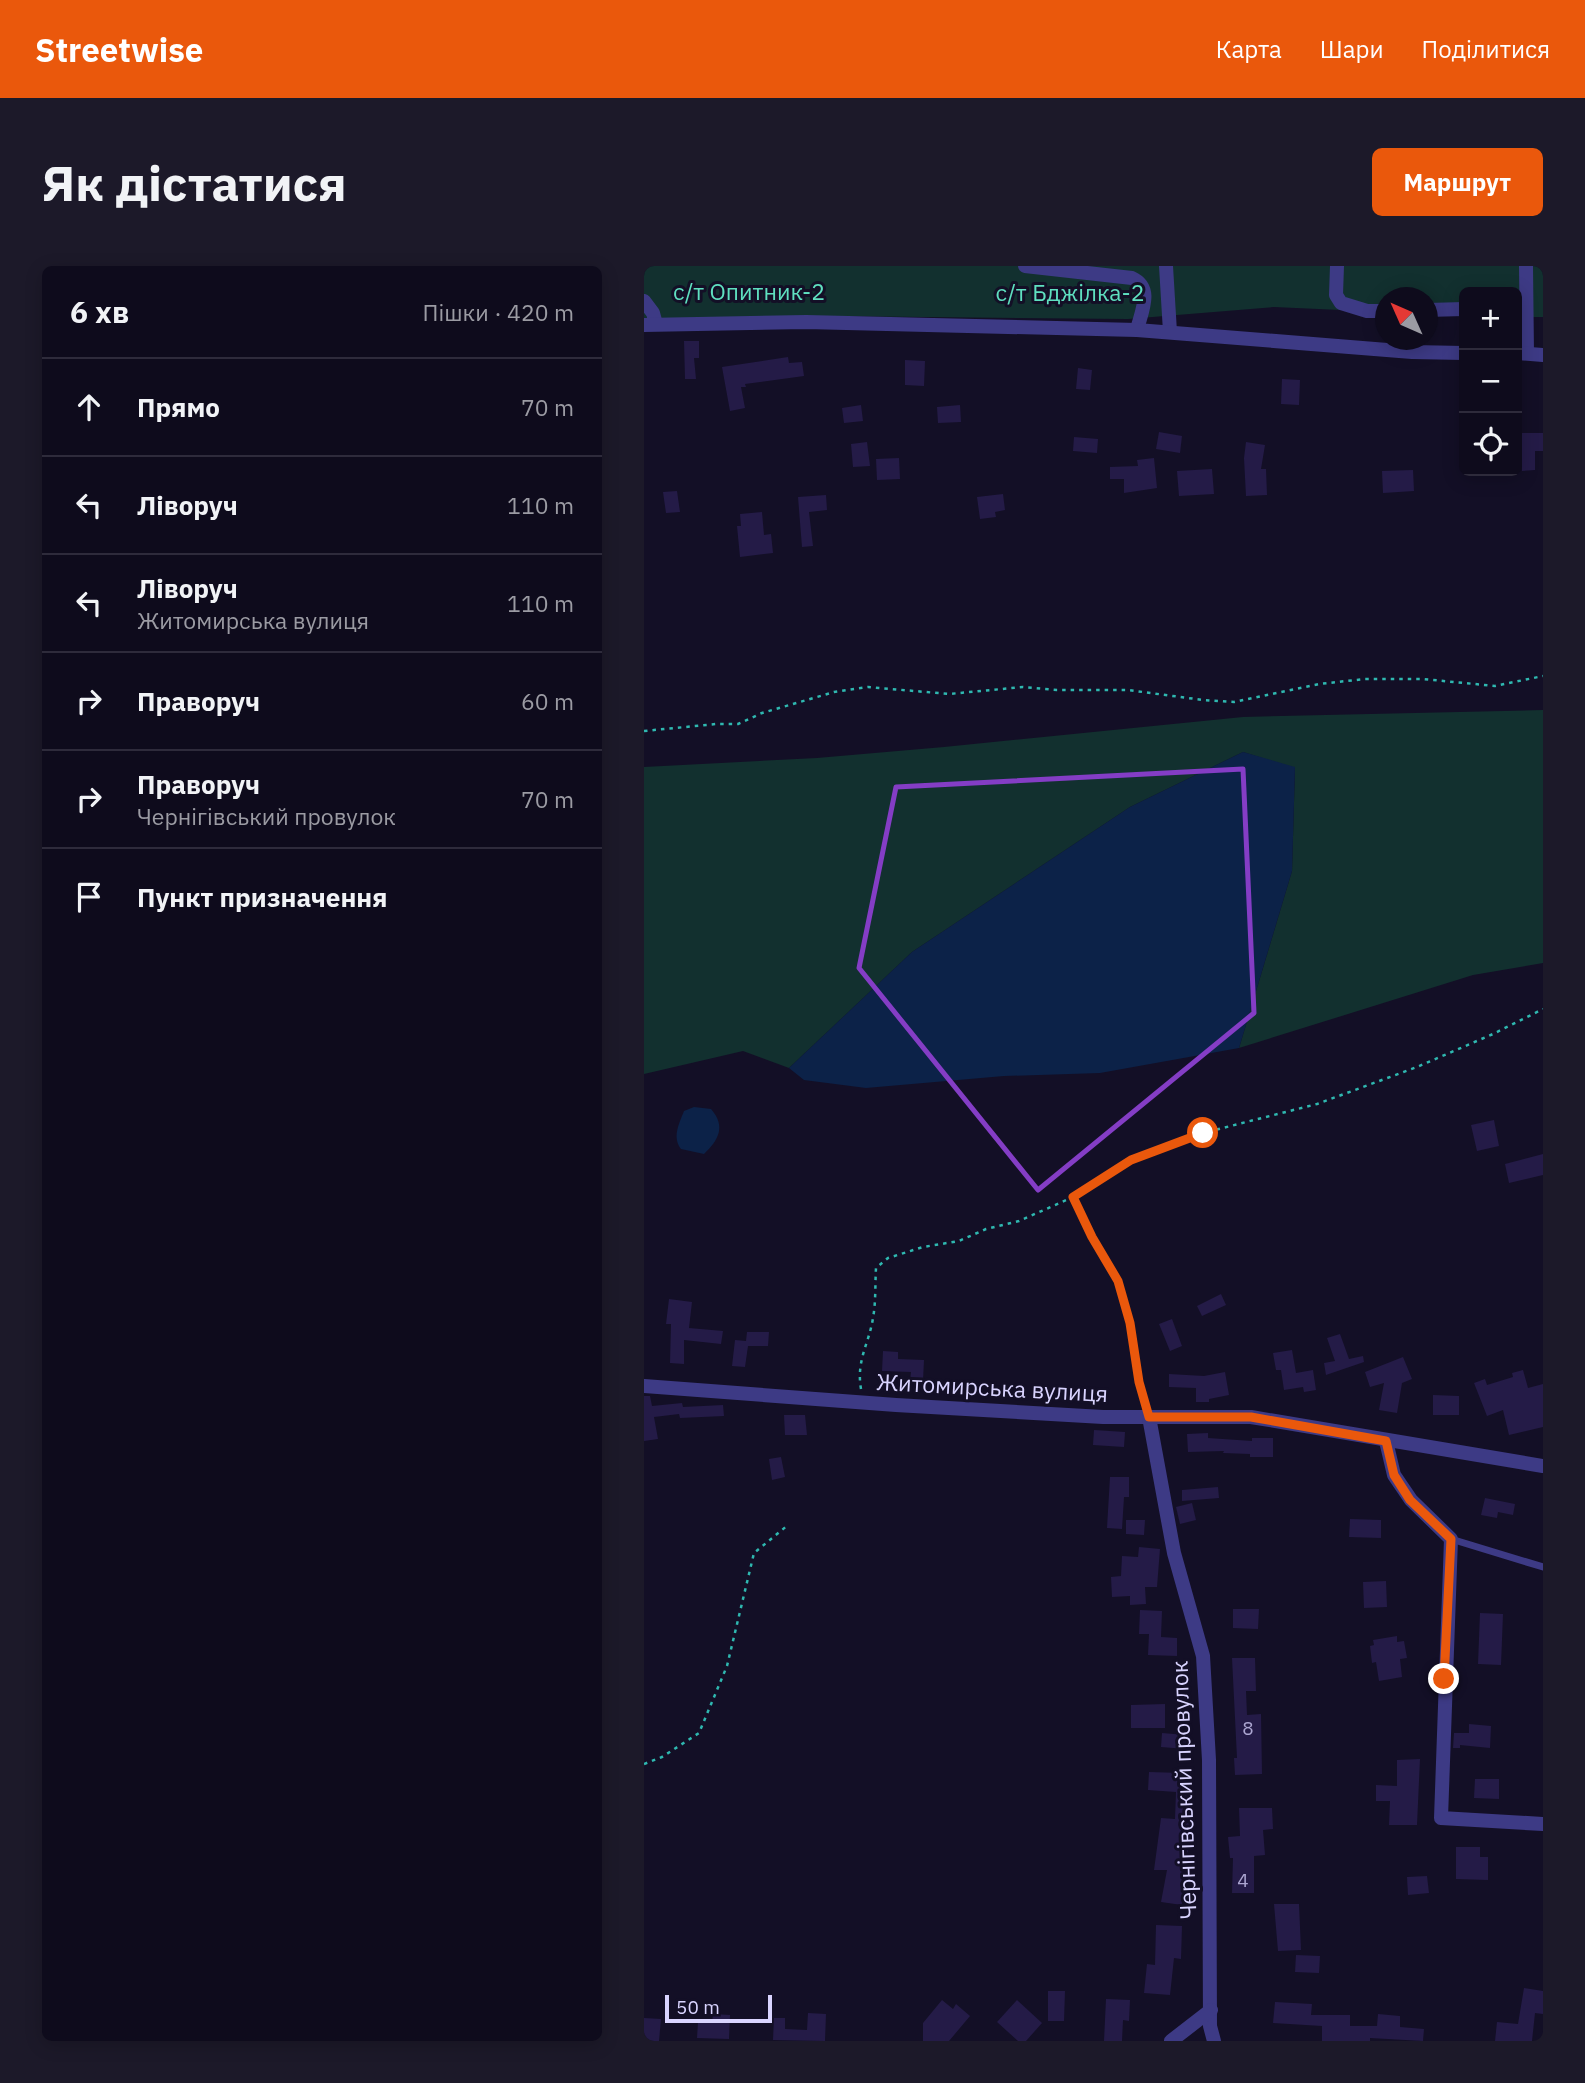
<!DOCTYPE html>
<html lang="uk">
<meta charset="utf-8">
<style>
:root{--surface:#0e0b1c;--page:#1c1929;--text:#f1f3f6;--muted:#9b9ba3;--line:#2e2b3b;--accent:#ea580c}
body{margin:0;font-family:"IBM Plex Sans",sans-serif;background:var(--page);color:var(--text)}
.controls{position:absolute;right:21px;top:21px;display:grid;overflow:hidden;border-radius:10px;box-shadow:0 4px 18px #0003}
.controls button{width:63px;height:63px;display:grid;place-items:center;padding:0;border:0;border-bottom:2px solid var(--line);background:var(--surface);color:var(--text);font:35px sans-serif}
.compass{position:absolute;left:731px;top:21px;width:63px;height:63px;border-radius:50%;background:var(--surface);box-shadow:0 4px 18px #0003;rotate:315deg}
.scale{position:absolute;left:21px;bottom:18px;width:107px;box-sizing:border-box;padding-left:7px;border:4px solid #d9d4ff;border-top:0;font-size:19px;line-height:24px;white-space:nowrap;color:#d9d4ff;-webkit-text-stroke:5px #130f26;paint-order:stroke}
.stop{position:absolute;width:21px;height:21px;margin:-16px;border:5px solid #ea580c;border-radius:50%;background:#fff}
.stop.end{background:#ea580c;border-color:#fff;box-shadow:0 2px 7px #0008}
.list{margin:0;padding:0;list-style:none}
h2{display:flex;justify-content:space-between;align-items:center;height:91px;margin:0;padding:0 28px;font-size:30px}
h2 small{font-size:23px;font-weight:400;color:var(--muted)}
.list li{display:grid;grid-template-columns:46px 1fr auto;gap:21px;align-items:center;box-sizing:border-box;height:98px;padding:0 28px;border-top:2px solid var(--line)}
.list b{display:block;font-size:26px;white-space:nowrap}
.list p{margin:0;font-size:23px;white-space:nowrap;color:var(--muted)}
.list em{font-size:23px;font-style:normal;color:var(--muted)}
.icon{flex:none;width:38px;height:38px;fill:none;stroke:currentColor;stroke-width:2;stroke-linecap:round;stroke-linejoin:round}
.map{position:relative;flex:none;width:899px;height:1775px;overflow:hidden;border-radius:10px}
header{display:flex;align-items:center;gap:42px;box-sizing:border-box;height:98px;padding:0 35px;background:var(--accent);color:#fff}
header strong{font-size:33px}
nav{display:flex;gap:38px;margin-inline-start:auto;font-size:24px}
.intro{display:flex;align-items:center;justify-content:space-between;box-sizing:border-box;height:168px;padding:0 42px}
h1{margin:0;font-size:49px}
.button{padding:18px 32px;border-radius:10px;background:var(--accent);color:#fff;font-size:24px;font-weight:700}
main{display:flex;gap:42px;padding:0 42px}
aside{flex:1;background:var(--surface);border-radius:10px;box-shadow:0 4px 18px #0003}
.map>svg:first-child{display:block}
</style>
<header>
<strong>Streetwise</strong>
<nav><a>Карта</a><a>Шари</a><a>Поділитися</a></nav>
</header>
<div class="intro"><h1>Як дістатися</h1><a class="button">Маршрут</a></div>
<main>
<aside>
<h2>6 хв<small>Пішки · 420 m</small></h2>
<ul class="list">
<li><svg class="icon" aria-label="ahead" viewBox="0 0 24 24"><path d="M12 20V5M6 11l6-6 6 6"/></svg><div><b>Прямо</b></div><em>70 m</em></li>
<li><svg class="icon" aria-label="left" viewBox="0 0 24 24"><path d="M17 20v-9H6M10 6l-5 5 5 5"/></svg><div><b>Ліворуч</b></div><em>110 m</em></li>
<li><svg class="icon" aria-label="left" viewBox="0 0 24 24"><path d="M17 20v-9H6M10 6l-5 5 5 5"/></svg><div><b>Ліворуч</b><p>Житомирська вулиця</p></div><em>110 m</em></li>
<li><svg class="icon" aria-label="right" viewBox="0 0 24 24"><path d="M7 20v-9h11M14 6l5 5-5 5"/></svg><div><b>Праворуч</b></div><em>60 m</em></li>
<li><svg class="icon" aria-label="right" viewBox="0 0 24 24"><path d="M7 20v-9h11M14 6l5 5-5 5"/></svg><div><b>Праворуч</b><p>Чернігівський провулок</p></div><em>70 m</em></li>
<li><svg class="icon" aria-label="arrive" viewBox="0 0 24 24"><path d="M6 21V4h12l-3 4 3 4H6"/></svg><div><b>Пункт призначення</b></div></li>
</ul>
</aside>
<div class="map">
<svg width="899" height="1775" viewBox="0 0 899 1775">
<rect width="100%" height="100%" fill="#130f26"/>
<g fill="#12302f">
<path d="M0 0H899V51H873V26H820V50L784 48 783 32H741V46L630 41 484 53 183 50 0 53Z"/>
<path d="M899 444V697L829 709 595 782 648 605 651 502 599 486 486 541 268 686 145 802 99 785 0 808V501L173 492 300 481 599 451Z"/>
</g>
<g fill="#0c2248">
<path d="M599 486 651 501 648 605 595 782 456 807 360 810 222 822 160 814 145 802 268 686 486 541Z"/>
<path d="M50 841 67 843C82 860 75 874 60 888L37 883C28 871 35 858 40 845Z"/>
</g>
<g fill="#241b47">
<path d="M40 75H55V92H50L52 113H41Z"/>
<path d="M144 91 145 97 158 96 160 110 101 118 102 121H97L101 142 86 145 78 101Z"/>
<path d="M261 94 281 95 280 120 261 119Z"/>
<path d="M434 102 448 104 446 124 432 123Z"/>
<path d="M638 113 656 114 655 139 637 138Z"/>
<path d="M217 139 219 155 200 157 198 142Z"/>
<path d="M316 139 317 156 294 157 293 141Z"/>
<path d="M515 166 538 170 536 187 512 183Z"/>
<path d="M877 167H899V185H891V204L878 205Z"/>
<path d="M430 171 454 173 453 187 429 185Z"/>
<path d="M223 176 226 200 209 201 207 178Z"/>
<path d="M602 176 621 179 617 203H622L623 229 602 230 600 192Z"/>
<path d="M255 192 256 213 233 214 232 193Z"/>
<path d="M510 192 513 222 480 227V213H466V201L494 200 493 194Z"/>
<path d="M568 203 570 228 535 230 533 205Z"/>
<path d="M769 204 770 225 739 227 738 205Z"/>
<path d="M33 225 36 246 22 247 19 226Z"/>
<path d="M359 228 361 244 351 246 352 251 336 253 333 231Z"/>
<path d="M182 229 183 244 165 246 169 280 158 281 154 231Z"/>
<path d="M118 246 120 269 127 268 129 287 96 291 93 260H97L96 248Z"/>
<path d="M850 854 855 880 833 885 827 859Z"/>
<path d="M899 888V909L865 917 861 898Z"/>
<path d="M577 1028 582 1039 558 1050 553 1040Z"/>
<path d="M25 1033 48 1036 45 1062 79 1065 77 1078 40 1074V1098L26 1097 27 1058H22Z"/>
<path d="M528 1053 538 1080 526 1085 515 1058Z"/>
<path d="M103 1066H125L124 1080H104L101 1101 88 1100 91 1074 102 1075Z"/>
<path d="M696 1068 705 1093 719 1090 720 1096 682 1109 680 1097 691 1095 683 1072Z"/>
<path d="M648 1084 652 1107 669 1104 672 1124 660 1126 659 1121 640 1124 637 1104H632L629 1087Z"/>
<path d="M239 1085 254 1086V1093L280 1094 279 1115H266L267 1106 238 1105Z"/>
<path d="M759 1091 768 1113 758 1117 753 1147 735 1144 740 1117 726 1121 721 1106Z"/>
<path d="M879 1104 884 1122 899 1118V1161L865 1169 859 1144 843 1150 830 1117 841 1113 843 1119 869 1111 868 1107Z"/>
<path d="M581 1106 585 1129 565 1133V1136H552V1122L525 1121V1108L560 1110Z"/>
<path d="M789 1129 815 1130V1149H789Z"/>
<path d="M0 1130H6L8 1140 38 1137 39 1141 79 1139 80 1150 36 1152 35 1148 10 1151 14 1173 0 1175Z"/>
<path d="M140 1149H161L163 1169H141Z"/>
<path d="M450 1164 481 1166 480 1181 449 1179Z"/>
<path d="M564 1167V1172L608 1175V1172H629V1191H606V1188L579 1187 580 1185 544 1186 543 1168Z"/>
<path d="M137 1191 141 1211 128 1214 125 1193Z"/>
<path d="M466 1211H485V1231H480L478 1263 463 1262Z"/>
<path d="M574 1221 575 1232 538 1235V1224Z"/>
<path d="M841 1232 871 1238 869 1249 854 1246 853 1252 837 1249Z"/>
<path d="M548 1237 552 1254 536 1258 532 1241Z"/>
<path d="M706 1253 737 1254V1272L705 1271Z"/>
<path d="M482 1254H501L500 1269 482 1268Z"/>
<path d="M495 1281 516 1283 513 1321H501L502 1338 486 1339V1330L468 1331 467 1311 477 1310 478 1290 494 1291Z"/>
<path d="M742 1315 743 1341 720 1342 719 1316Z"/>
<path d="M589 1343H615L614 1363 589 1362Z"/>
<path d="M496 1344 518 1345 517 1371 533 1372V1390L504 1389 505 1368H495Z"/>
<path d="M836 1347 859 1348 857 1399 834 1398Z"/>
<path d="M753 1370V1376L760 1375 763 1392 756 1393 758 1411 735 1415 732 1396 728 1397 726 1380 730 1379 729 1374Z"/>
<path d="M588 1392H611L612 1425H602L603 1449 617 1448 618 1508 591 1509 590 1492H593Z"/>
<path d="M521 1438V1462H487V1439Z"/>
<path d="M825 1458 847 1460 846 1482 816 1479V1482H809L810 1467H825Z"/>
<path d="M518 1467 542 1469V1483L517 1481Z"/>
<path d="M776 1493 773 1559H745L746 1535H732V1519L753 1520V1494Z"/>
<path d="M505 1506 538 1507 537 1518 543 1519 542 1554H547L538 1639 517 1636 523 1604H510L517 1552 531 1553 532 1526 504 1524Z"/>
<path d="M831 1513H855V1533L830 1532Z"/>
<path d="M595 1542H628L629 1563 619 1564 621 1589 610 1590V1627H588L589 1592H586L584 1571 596 1570Z"/>
<path d="M812 1581H836V1591H844V1614L812 1613Z"/>
<path d="M783 1610 785 1627 764 1629 763 1611Z"/>
<path d="M630 1638H655L657 1684 634 1685Z"/>
<path d="M512 1659 538 1660 537 1693 530 1692 526 1729 500 1727 503 1698 511 1699Z"/>
<path d="M652 1689 676 1690 675 1707 651 1706Z"/>
<path d="M880 1722 899 1725V1748L891 1747 888 1775H851L853 1756 874 1758Z"/>
<path d="M404 1725H421L420 1755H404Z"/>
<path d="M462 1733 486 1734 485 1755 479 1754 478 1775H460Z"/>
<path d="M298 1734 309 1743 312 1738 326 1750 305 1775H279V1757Z"/>
<path d="M373 1734 398 1757 382 1775H374L353 1756Z"/>
<path d="M631 1736 668 1738 667 1749H706V1760H733L734 1748 756 1750V1761L780 1763 779 1775 726 1772V1775H678V1760L629 1757Z"/>
<path d="M164 1747 182 1748 181 1775 129 1774 130 1752H141V1763L163 1764Z"/>
<path d="M69 1748 86 1749 85 1773 53 1772 54 1756 68 1757Z"/>
<path d="M0 1752 17 1753 15 1775H0Z"/>
</g>
<g fill="none" stroke-linecap="round" stroke-linejoin="round">
<g stroke="#2fb8b0" stroke-width="2.5" stroke-dasharray="3.5 5" stroke-linecap="butt">
<path d="M0 465 72 458H94L118 447 190 426 224 421 305 428 379 421 413 424H484L559 434 590 436 675 418 721 413H779L851 420 899 410"/>
<path d="M217 1123C212 1094 225 1078 229 1052 232 1036 231 1018 232 1002L244 992 279 981 315 975 342 963 375 955 427 932"/>
<path d="M502 1139 495 1116 486 1057 474 1015 448 971 429 931 487 894 559 867 673 838 773 801 849 768 899 743"/>
<path d="M0 1498 18 1491 55 1467 83 1400 110 1287 144 1259"/>
</g>
<path stroke="#3d3a85" stroke-width="7" d="M807 1273 899 1301"/>
<g stroke="#3d3a85" stroke-width="14">
<path d="M381 0 488 12C510 22 497 46 493 64"/>
<path d="M522 0 526 66"/>
<path d="M693 0 692 29 697 37 723 45H741"/>
<path d="M882 0 883 87"/>
<path d="M0 35 9 47 12 58"/>
<path d="M783 44 820 43"/>
<path d="M0 59 162 56 493 64 768 86 820 87"/>
<path d="M873 87 899 89"/>
<path d="M0 1120 252 1139 459 1151H607L899 1200"/>
<path d="M505 1151 530 1287 559 1390 565 1494 566 1760 570 1775"/>
<path d="M742 1175 750 1209 767 1234 807 1273 797 1552 899 1558"/>
<path d="M527 1775 567 1744"/>
</g>
</g>
<g fill="none" stroke-linecap="round" stroke-linejoin="round">
<path stroke="#ea580c" stroke-width="9" d="M559 867 487 894 429 931 448 971 474 1015 486 1057 495 1116 505 1151H607L742 1175 750 1209 766 1234 807 1273 800 1413"/>
</g>
<path fill="none" stroke="#843dc5" stroke-width="5" stroke-linejoin="round" d="M599 503 610 747 394 924 215 702 252 521Z"/>
<g text-anchor="middle" dominant-baseline="central" stroke-width="6" stroke-linejoin="round" paint-order="stroke">
<g font-size="19" fill="#aca6d1">
<text x="604" y="1462">8</text>
<text x="599" y="1614">4</text>
</g>
<g font-size="23" fill="#5fe0c0" stroke="#130f26">
<text x="105" y="25">с/т Опитник-2</text>
<text x="426" y="26">с/т Бджілка-2</text>
</g>
<g font-size="23" fill="#d9d4ff" stroke="#130f26">
<text transform="translate(348 1121) rotate(3)">Житомирська вулиця</text>
<text transform="translate(539 1524) rotate(-92)">Чернігівський провулок</text>
</g>
</g>
</svg>
<div class="controls">
<button>+</button>
<button>−</button>
<button><svg class="icon" aria-label="locate" viewBox="0 0 24 24"><circle cx="12" cy="12" r="6"/><path d="M12 2v4M12 18v4M2 12h4M18 12h4"/></svg></button>
</div>
<svg class="compass" viewBox="-18 -18 36 36"><path d="M0-13l5 13h-10z" fill="#e53935"/><path d="M0 13l5-13h-10z" fill="#9b9ba3"/></svg>
<div class="scale">50 m</div>
<div class="stop" style="left:559px;top:867px"></div>
<div class="stop end" style="left:800px;top:1413px"></div>
</div>
</main>
